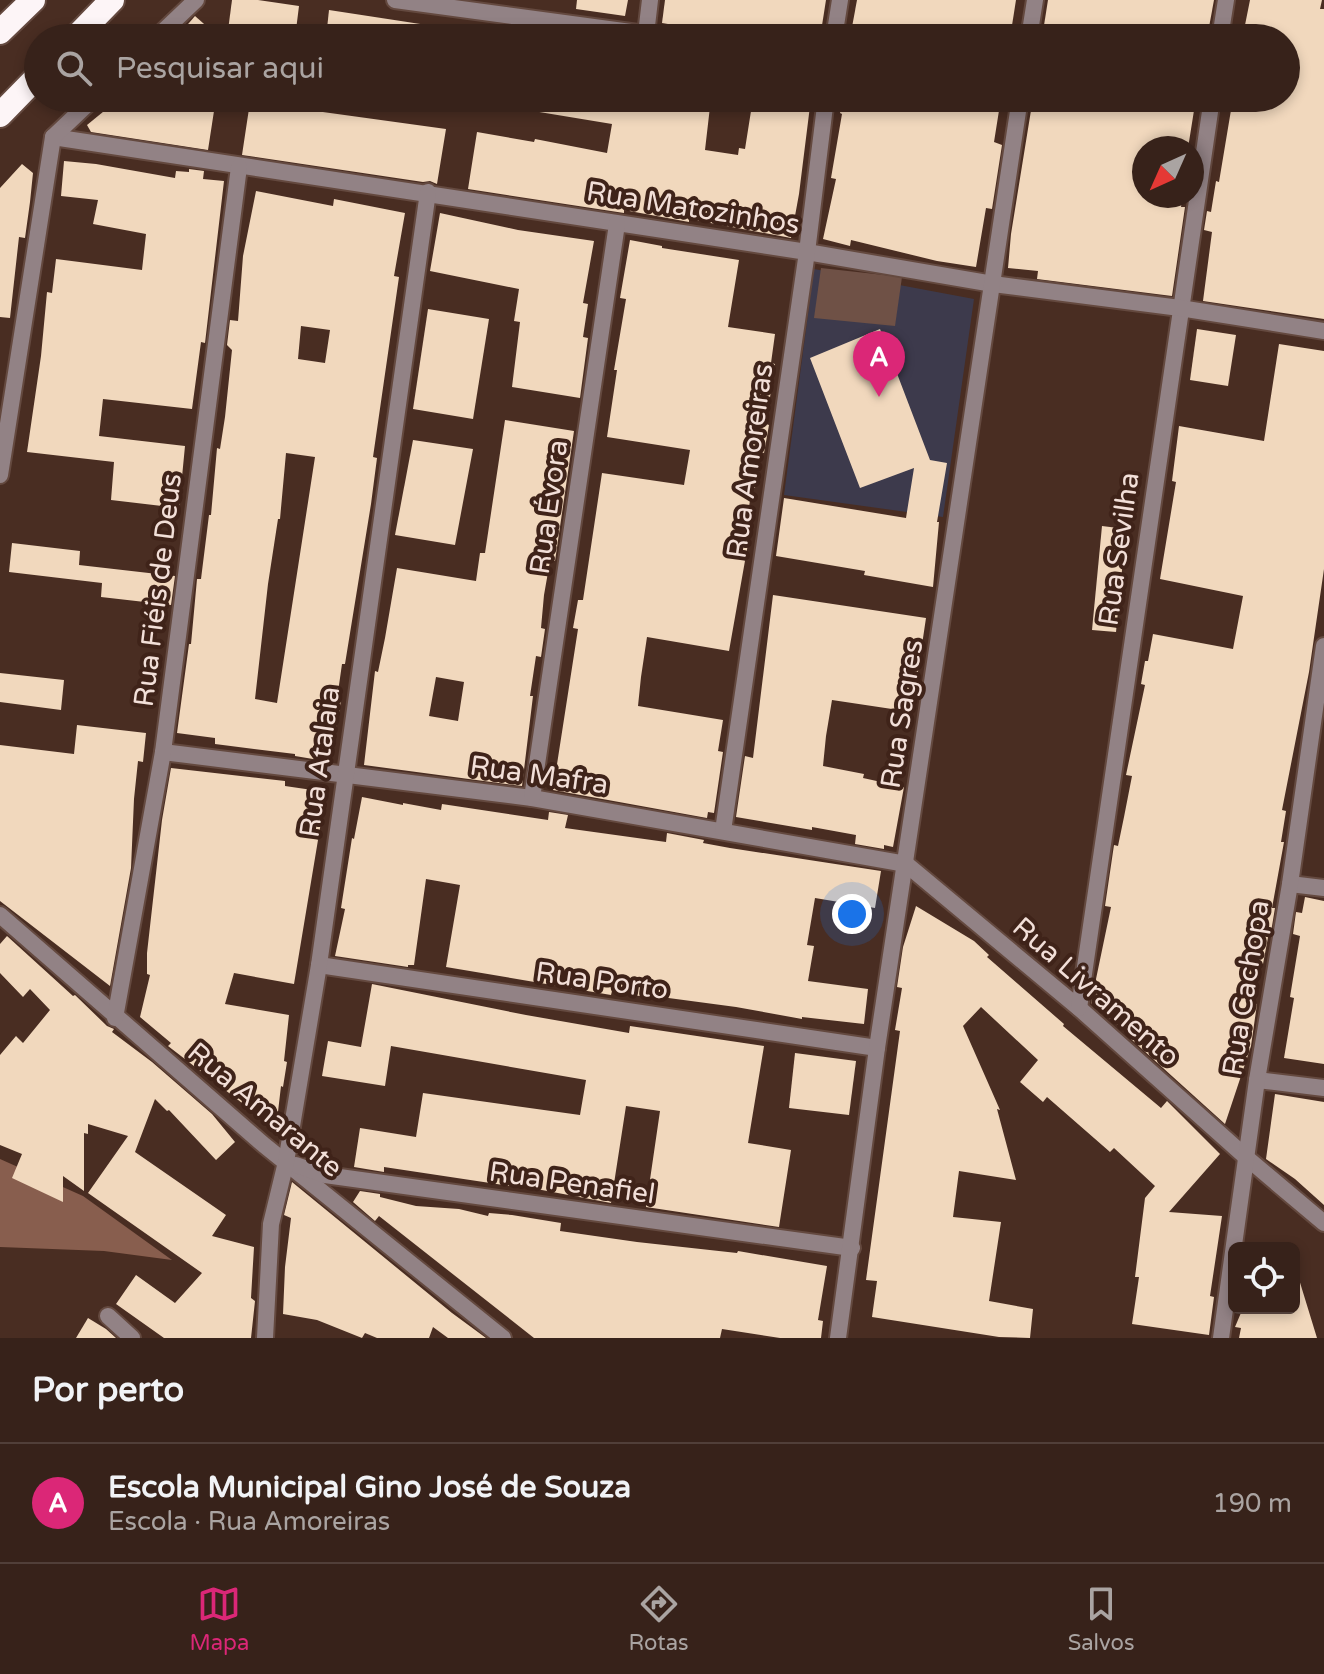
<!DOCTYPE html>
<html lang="pt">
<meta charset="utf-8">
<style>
:root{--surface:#37221a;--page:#3e2a23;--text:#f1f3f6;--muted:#aaa4a2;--line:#513f39;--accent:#db2777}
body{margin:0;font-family:"Varela Round",sans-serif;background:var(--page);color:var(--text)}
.controls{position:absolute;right:24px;bottom:24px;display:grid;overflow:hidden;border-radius:12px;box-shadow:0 4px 12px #0003}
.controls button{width:72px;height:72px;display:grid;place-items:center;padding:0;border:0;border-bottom:2px solid var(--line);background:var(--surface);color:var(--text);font:40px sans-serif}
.compass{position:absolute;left:1132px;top:136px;width:72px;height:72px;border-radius:50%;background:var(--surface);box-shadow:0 4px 12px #0003;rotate:225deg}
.you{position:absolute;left:852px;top:914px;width:28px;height:28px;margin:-20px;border:6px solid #fff;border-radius:50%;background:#1a73e8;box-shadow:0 0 0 12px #1a73e833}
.badge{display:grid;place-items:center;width:52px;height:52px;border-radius:50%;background:var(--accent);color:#fff;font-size:26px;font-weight:700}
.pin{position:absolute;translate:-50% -66px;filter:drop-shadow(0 2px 4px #0008)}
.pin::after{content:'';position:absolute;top:42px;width:28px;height:24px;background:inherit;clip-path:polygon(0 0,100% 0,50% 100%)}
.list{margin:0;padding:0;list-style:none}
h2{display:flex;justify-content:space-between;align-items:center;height:104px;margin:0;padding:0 32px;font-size:34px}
h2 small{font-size:26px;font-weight:400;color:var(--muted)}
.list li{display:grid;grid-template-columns:52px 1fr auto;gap:24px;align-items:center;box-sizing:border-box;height:120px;padding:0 32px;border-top:2px solid var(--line)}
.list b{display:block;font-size:30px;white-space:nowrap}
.list p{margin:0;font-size:26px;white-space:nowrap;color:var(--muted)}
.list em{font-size:26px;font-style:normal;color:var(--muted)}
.icon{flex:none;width:44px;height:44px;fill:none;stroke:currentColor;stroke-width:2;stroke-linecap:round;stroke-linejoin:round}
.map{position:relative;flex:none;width:1324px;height:1338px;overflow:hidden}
.search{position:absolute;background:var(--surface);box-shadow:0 4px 12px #0003;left:24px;right:24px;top:24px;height:88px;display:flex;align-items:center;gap:20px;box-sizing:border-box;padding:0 28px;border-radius:44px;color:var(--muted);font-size:30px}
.sheet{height:224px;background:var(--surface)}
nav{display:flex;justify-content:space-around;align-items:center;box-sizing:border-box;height:112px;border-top:2px solid var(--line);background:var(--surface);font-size:22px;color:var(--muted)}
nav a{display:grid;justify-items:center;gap:4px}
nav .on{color:var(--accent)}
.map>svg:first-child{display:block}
</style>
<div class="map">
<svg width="1324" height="1338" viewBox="0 0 1324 1338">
<rect width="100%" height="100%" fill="#492d22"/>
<path fill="#3d3a4c" d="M814 269 974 299 943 517 784 495Z"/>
<path fill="#6f5146" d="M821 268 902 277 895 326 814 318Z"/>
<path fill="#885e4e" d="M0 1159 83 1196 172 1260 104 1251 0 1247Z"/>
<g fill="#f1d8bd" fill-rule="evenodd">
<path d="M232 0H258L299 6 295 38H227Z"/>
<path d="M577 0H628L625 16 576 9Z"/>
<path d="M665 0H826L820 38H750L662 23Z"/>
<path d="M857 0H1016L1010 38H850Z"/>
<path d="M1048 0H1214L1207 38H1042Z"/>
<path d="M1250 0H1322L1320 9H1324V319L1203 301 1212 232 1204 230 1207 211 1211 212 1216 181 1219 182 1233 98H1286V38L1243 35Z"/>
<path d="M329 10 453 29 452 38H326Z"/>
<path d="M195 16 220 38H176Z"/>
<path d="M120 98H216L208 150 91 132 87 125Z"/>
<path d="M510 98H711L705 150 738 155 739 148 745 149 751 111 724 106V98H811L799 194 791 238 689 219V222L624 210V213L468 189 477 132 534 142 535 139 607 153 612 124 509 107Z"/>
<path d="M843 98H1001L994 142 1002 145 992 209 986 208 976 267 937 261 851 240 850 246 823 239 836 179 831 178 842 114 840 113Z"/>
<path d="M1033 98H1196L1188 148H1144V196H1183L1181 207H1185L1172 296 1037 279 1038 271 1008 268 1011 234Z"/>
<path d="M250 102 446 129 437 184 430 181 423 182 242 155Z"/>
<path d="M64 161 96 164 175 178 176 171 189 172V169L204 171 203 179 224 181 205 343 201 342 192 409 103 399 99 436 185 446 179 508 111 500 114 462 27 452 41 356 47 292 52 293 56 259 142 270 146 234 93 224 98 200 61 196Z"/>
<path d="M22 164 33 173 30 202 25 238 19 237 10 318 0 317V188Z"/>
<path d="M256 191 333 206 334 199 405 213 394 276 399 277 373 457 377 458 371 504 345 664H342L337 699 341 700 331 762 295 756V754L215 744V738L177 733 189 644H191L197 579H201L209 515H211L217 448 220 449 225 417 232 350 227 345 230 320 238 321 243 256ZM301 326 330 330 325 363 298 359ZM286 453 315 457 277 703 255 699 268 584 278 519H280Z"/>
<path d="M440 213 518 230 594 241 583 303 588 304 583 337 588 338 580 398 512 387 520 322 514 321 519 289 430 271Z"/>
<path d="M630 240 662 246V248L739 260 728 327 775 334 771 363 775 364 766 424 769 425 764 453 760 452 755 488 752 487 746 527H751L729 651 647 637 641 677 638 706 723 720 718 751 723 752 714 813 708 812 707 818 553 790 578 629 573 628 578 600H583L602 473 684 485 690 450 607 437 617 370H614L626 299 620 298Z"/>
<path d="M428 309 489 319 473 419 413 409Z"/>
<path d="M880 329 930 460 947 463 937 522H939L933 587 864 575 865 571 776 556 784 498 906 518 914 468 860 488 810 358Z"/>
<path d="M1197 329 1236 335 1228 386 1190 380Z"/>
<path d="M1279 344 1324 351V569L1309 672 1282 810 1286 811 1281 842H1284L1272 908H1275L1271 932H1269L1263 964H1260L1253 1003 1257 1004 1251 1046 1225 1124 1131 1039 1133 1037 1091 1003 1111 907 1105 906 1114 845 1118 846 1124 817 1132 776 1126 775 1145 685 1141 684 1145 661H1148L1153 634 1233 649 1243 596 1160 579 1176 482 1172 481 1179 426 1264 441Z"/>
<path d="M505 420 574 431 555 561H550L544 595 541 628 545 629 541 657 536 656 530 696H533L522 786 364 765 375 671 378 672 385 638 397 568 476 581 480 553H485ZM436 677 464 682 458 721 429 716Z"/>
<path d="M413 440 473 449 455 545 395 535Z"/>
<path d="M1102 526 1126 529 1116 632 1092 630Z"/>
<path d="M12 543 80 551 79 565 175 576 171 605 101 597 102 583 9 572Z"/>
<path d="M773 595 926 618 912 712 832 700 826 736 823 766 864 774 863 778 904 787 893 847 884 845V849L855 844 856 835 812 827V830L736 817 745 756 753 758Z"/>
<path d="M0 673 64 680 61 710 0 702Z"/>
<path d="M77 725 146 733 143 762 138 761 134 799 131 868 110 986 0 901V745L74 754Z"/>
<path d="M171 768 285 781V786L326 792 294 984 234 973 225 1004 289 1015 284 1061 287 1062 283 1087 281 1086 276 1129 168 1046 171 1043 140 1017 150 975 147 974V953L162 820Z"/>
<path d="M362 797 403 805V803L441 810 442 804 548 820 549 812 568 815 565 828 666 842 667 833 704 840 703 843 730 848 881 871 875 908 815 898 807 945 814 946 808 981 868 989 864 1024 802 1017V1019L736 1007 646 995 645 997 612 991 611 995 446 967 460 885 426 879 414 965H408V967L335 956 345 909 341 908 352 838 354 839Z"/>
<path d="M1305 897 1324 901V1064L1284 1058 1294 998 1290 997 1300 936 1293 934 1296 912 1302 913Z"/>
<path d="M916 906 974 941 989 955 987 957 1064 1024 1063 1026 1161 1108 1167 1101 1220 1154 1169 1212 1222 1216 1210 1296 1214 1297 1209 1335 1132 1324 1139 1277H1135L1145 1198 1155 1186 1114 1148 1110 1152 1047 1097 1043 1102 1020 1082 1038 1060 981 1007 963 1026 1000 1110 997 1109 1016 1180 959 1171 953 1217 1001 1222 989 1301 1033 1309 1030 1338 999 1337 872 1317 877 1281 866 1280 900 1031 895 1030 902 988 897 987 903 947Z"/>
<path d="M7 936 73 996 75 995 107 1026 114 1029 112 1032 152 1062 212 1114 235 1142 216 1160 169 1110 167 1111 155 1099 135 1152 226 1215 212 1236 254 1247 251 1298 255 1301 251 1338H164L116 1304 136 1275 175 1303 202 1273 88 1193 128 1136 88 1124V1134L84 1133V1191L63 1176V1202L12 1178 22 1154 0 1145V1055L16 1036 23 1043 50 1010 30 989 23 997 0 973V944Z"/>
<path d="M372 984 526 1015 629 1033 630 1026 764 1046 748 1143 791 1150 779 1227 646 1207 660 1111 626 1106 611 1203 510 1184V1186L384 1167V1172L354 1167 360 1128 416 1137 423 1093 580 1115 586 1080 391 1046 385 1086 322 1076 328 1041 361 1047Z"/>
<path d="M795 1053 856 1061 849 1115 789 1108Z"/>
<path d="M1275 1094 1324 1102V1205L1295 1179 1266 1159Z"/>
<path d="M292 1182 452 1313 486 1338H448L433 1327 429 1338H377L365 1333 362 1338 317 1320 283 1314 285 1267 291 1218 284 1215Z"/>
<path d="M360 1191 380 1194V1197L416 1206 459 1209 488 1216 489 1213 512 1215 561 1223 560 1231 637 1242 737 1253 738 1251 827 1266 818 1320 823 1321 821 1338H780L722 1329 720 1338H534L379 1216 375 1221 353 1202Z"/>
<path d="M1294 1276H1298L1317 1338H1239L1241 1328 1235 1327 1243 1308H1294Z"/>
<path d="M88 1318 106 1329 116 1338H76Z"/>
</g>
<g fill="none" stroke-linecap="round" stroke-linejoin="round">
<defs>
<g id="minor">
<path d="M395 0 675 38"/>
<path d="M646 34 650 0"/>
<path d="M156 38 196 0"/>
<path d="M834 38 840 0"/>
<path d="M1220 38 1226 0"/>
<path d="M53 137 807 252 993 284"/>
<path d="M0 475 53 137 94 98"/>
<path d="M163 752 532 798 906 864 1079 1008 1247 1158 1324 1223"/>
<path d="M532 798 617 224"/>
<path d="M723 831 807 252 826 98"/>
<path d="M1290 884 1324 888"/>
<path d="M0 915 264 1145 503 1338"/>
<path d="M319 965 877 1048"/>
<path d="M1079 1008 1212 98"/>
<path d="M115 1018 163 752 239 167"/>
<path d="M1257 1080 1324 1088"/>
<path d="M296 1165 325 1175 852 1248"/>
<path d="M108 1316 132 1338"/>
<path d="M265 1338 271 1224 286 1162 319 965 428 192"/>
<path d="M1221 1338 1257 1080 1290 884 1324 646"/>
</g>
<g id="tertiary">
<path d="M1029 38 1035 0"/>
<path d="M993 284 1180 308 1324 331"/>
<path d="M838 1338 877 1048 1020 98"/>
</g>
<g id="motorway">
<path d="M0 32 33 0"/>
<path d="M75 38 112 0"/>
<path d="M0 115 38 76"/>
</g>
</defs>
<use href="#minor" stroke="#64493f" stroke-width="20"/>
<use href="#tertiary" stroke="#64493f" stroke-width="20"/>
<use href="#motorway" stroke="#64493f" stroke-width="28"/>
<use href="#minor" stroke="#928285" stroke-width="16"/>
<use href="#tertiary" stroke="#928285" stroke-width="16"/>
<use href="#motorway" stroke="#fdf5f7" stroke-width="24"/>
</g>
<g text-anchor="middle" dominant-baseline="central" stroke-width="8" stroke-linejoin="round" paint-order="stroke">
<g font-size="28" fill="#f2dfd8" stroke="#3f2319">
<text transform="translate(693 208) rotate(9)">Rua Matozinhos</text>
<text transform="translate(750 461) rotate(-82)">Rua Amoreiras</text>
<text transform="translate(549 507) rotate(-82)">Rua Évora</text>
<text transform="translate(1119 549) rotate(-82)">Rua Sevilha</text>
<text transform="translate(158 590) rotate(-83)">Rua Fiéis de Deus</text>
<text transform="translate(902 714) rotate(-81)">Rua Sagres</text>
<text transform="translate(320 762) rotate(-82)">Rua Atalaia</text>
<text transform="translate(539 775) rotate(8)">Rua Mafra</text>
<text transform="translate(602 981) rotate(8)">Rua Porto</text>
<text transform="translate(1246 988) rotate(-81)">Rua Cachopa</text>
<text transform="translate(1096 992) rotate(41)">Rua Livramento</text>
<text transform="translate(265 1110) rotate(40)">Rua Amarante</text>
<text transform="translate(572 1183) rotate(8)">Rua Penafiel</text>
</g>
</g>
</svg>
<div class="controls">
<button><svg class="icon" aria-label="locate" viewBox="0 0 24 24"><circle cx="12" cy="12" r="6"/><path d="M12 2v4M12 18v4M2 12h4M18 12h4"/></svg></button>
</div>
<svg class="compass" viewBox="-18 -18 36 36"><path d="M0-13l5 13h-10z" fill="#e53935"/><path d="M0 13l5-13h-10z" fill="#aaa4a2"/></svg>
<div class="you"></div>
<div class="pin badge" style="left:879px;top:397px">A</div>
<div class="search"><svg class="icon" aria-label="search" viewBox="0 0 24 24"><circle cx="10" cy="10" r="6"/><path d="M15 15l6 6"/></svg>Pesquisar aqui</div>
</div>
<section class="sheet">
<h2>Por perto<small></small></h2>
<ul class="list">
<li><span class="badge">A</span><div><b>Escola Municipal Gino José de Souza</b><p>Escola · Rua Amoreiras</p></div><em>190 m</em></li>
</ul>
</section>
<nav>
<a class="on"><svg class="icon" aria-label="map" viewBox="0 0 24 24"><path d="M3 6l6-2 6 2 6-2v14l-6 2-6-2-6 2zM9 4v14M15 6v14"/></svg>Mapa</a>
<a><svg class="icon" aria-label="directions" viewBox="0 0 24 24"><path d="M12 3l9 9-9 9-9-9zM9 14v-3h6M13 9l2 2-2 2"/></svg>Rotas</a>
<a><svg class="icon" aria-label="saved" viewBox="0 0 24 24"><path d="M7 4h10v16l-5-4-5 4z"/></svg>Salvos</a>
</nav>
